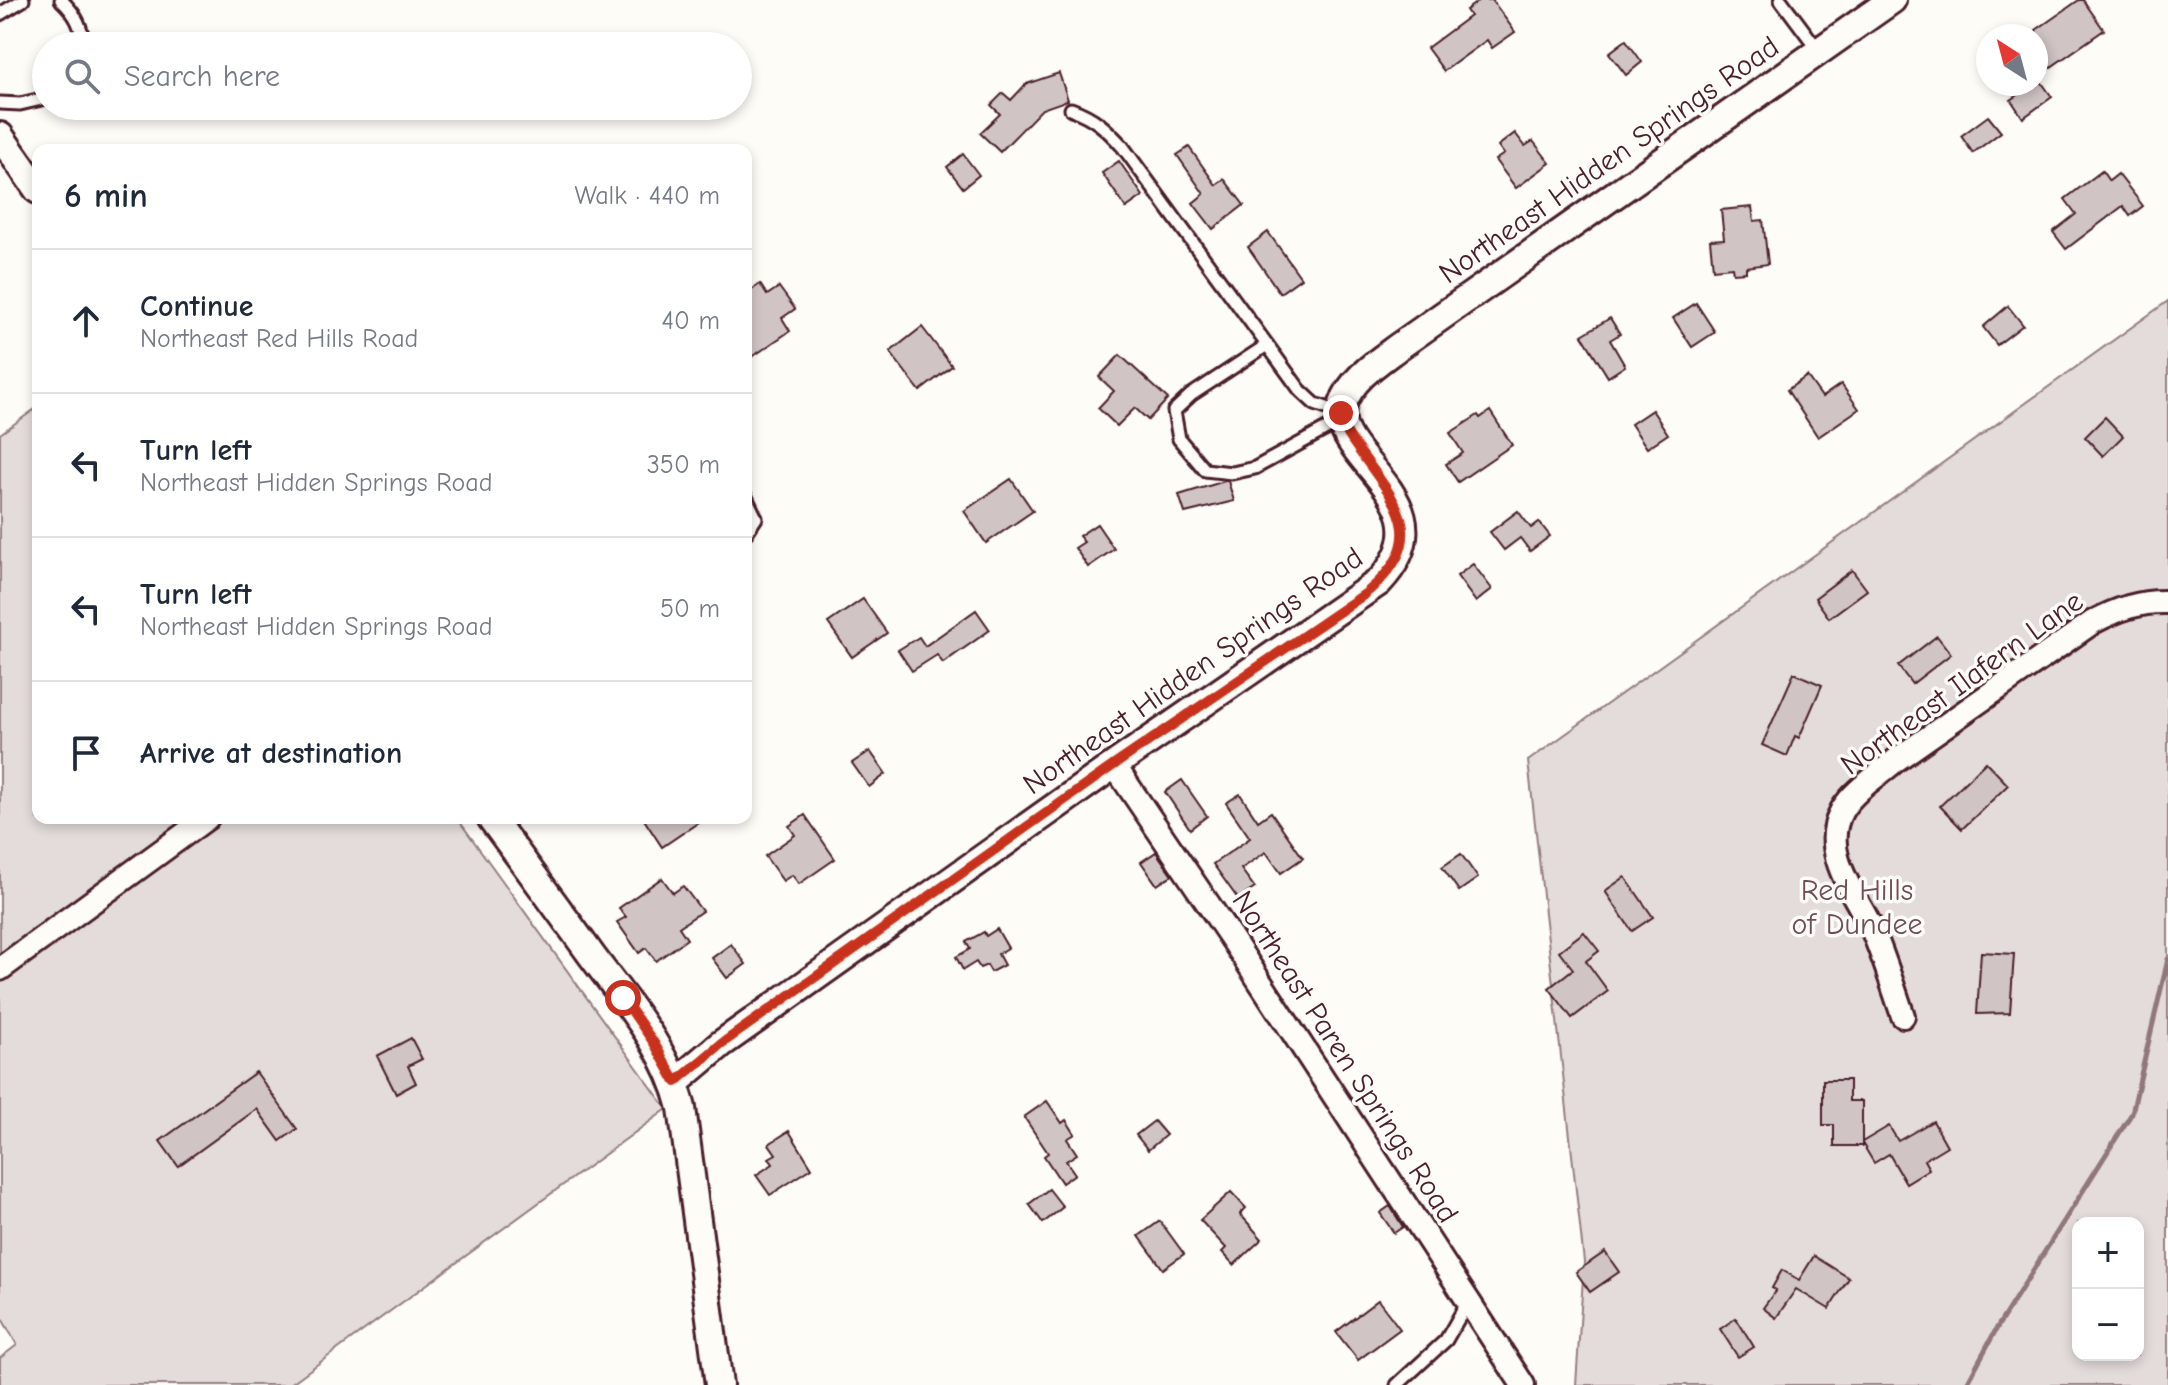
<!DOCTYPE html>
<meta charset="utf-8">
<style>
:root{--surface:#fff;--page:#f6f6f7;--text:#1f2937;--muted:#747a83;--line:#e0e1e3}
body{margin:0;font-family:"Comic Neue",sans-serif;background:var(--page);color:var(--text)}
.controls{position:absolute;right:24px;bottom:24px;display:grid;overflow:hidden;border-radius:16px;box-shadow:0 4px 12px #0003}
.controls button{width:72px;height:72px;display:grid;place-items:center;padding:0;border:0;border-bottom:2px solid var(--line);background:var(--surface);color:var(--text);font:40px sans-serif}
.compass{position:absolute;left:1976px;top:24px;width:72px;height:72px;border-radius:50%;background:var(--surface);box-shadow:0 4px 12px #0003;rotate:324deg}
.stop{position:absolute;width:24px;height:24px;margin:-18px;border:6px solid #c8321e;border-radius:50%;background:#fff}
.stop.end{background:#c8321e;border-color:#fff;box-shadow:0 2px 8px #0008}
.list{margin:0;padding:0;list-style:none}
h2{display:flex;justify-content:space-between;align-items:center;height:104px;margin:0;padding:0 32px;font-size:34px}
h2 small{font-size:26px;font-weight:400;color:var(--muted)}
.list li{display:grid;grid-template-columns:52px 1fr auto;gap:24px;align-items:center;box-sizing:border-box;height:144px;padding:0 32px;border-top:2px solid var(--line)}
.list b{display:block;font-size:30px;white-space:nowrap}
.list p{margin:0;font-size:26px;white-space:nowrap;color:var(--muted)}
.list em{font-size:26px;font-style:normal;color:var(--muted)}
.icon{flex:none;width:44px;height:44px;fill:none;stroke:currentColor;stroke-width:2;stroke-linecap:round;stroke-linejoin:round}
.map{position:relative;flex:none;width:2168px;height:1385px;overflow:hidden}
.search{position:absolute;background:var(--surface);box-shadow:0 4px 12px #0003;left:32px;top:32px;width:720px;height:88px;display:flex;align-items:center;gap:20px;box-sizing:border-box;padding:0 28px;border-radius:44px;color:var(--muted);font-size:30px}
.panel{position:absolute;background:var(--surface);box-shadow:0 4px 12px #0003;left:32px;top:144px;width:720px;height:680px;border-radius:16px}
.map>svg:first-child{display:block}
</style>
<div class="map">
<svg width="2168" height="1385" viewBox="0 0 2168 1385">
<rect width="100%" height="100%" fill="#fdfcf7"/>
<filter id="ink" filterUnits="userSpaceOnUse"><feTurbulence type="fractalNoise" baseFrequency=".0125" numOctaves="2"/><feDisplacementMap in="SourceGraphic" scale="16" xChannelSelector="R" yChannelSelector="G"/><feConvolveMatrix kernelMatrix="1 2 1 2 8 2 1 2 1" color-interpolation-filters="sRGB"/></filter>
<g filter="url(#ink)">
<g fill="#e3dcda" stroke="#967e82" stroke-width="2" fill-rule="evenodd">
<path d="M2168 301V1385H1576L1584 1262 1528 761ZM2078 1223H2138V1355H2078Z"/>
<path d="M38 407V818H457L667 1109 289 1385H0V1358L17 1345 0 1315V434Z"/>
</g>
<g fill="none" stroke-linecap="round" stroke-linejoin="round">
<path stroke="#91777b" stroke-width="5" d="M1966 1385 1998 1326 2132 1113 2168 959"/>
</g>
<g fill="#d0c5c4" stroke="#4a1f2b" stroke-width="2">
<path d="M1480 0H1492L1515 32 1492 48 1487 40 1444 71 1427 48 1470 16 1466 10Z"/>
<path d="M2079 0H2083L2104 30 2041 74 2036 67V30Z"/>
<path d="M1626 40 1642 62 1626 75 1609 53Z"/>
<path d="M1059 73 1068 100 1042 109 1000 152 980 133 1000 114 991 105 1003 93 1011 100 1026 84Z"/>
<path d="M2040 80 2052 97 2023 118 2011 100Z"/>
<path d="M1988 116 2001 132 1973 153 1961 136Z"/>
<path d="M1515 133 1525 146 1533 141 1550 163 1516 188 1495 160 1504 154 1498 146Z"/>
<path d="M1189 147 1216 185 1224 179 1244 205 1213 229 1193 203 1204 194 1177 155Z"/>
<path d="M963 154 979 175 963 188 947 167Z"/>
<path d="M1119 161 1143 196 1126 208 1102 173Z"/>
<path d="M2102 171 2109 181 2118 174 2143 206 2130 216 2123 206 2066 249 2053 232 2076 214 2065 199Z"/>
<path d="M1752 207 1754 221 1763 220 1768 264 1746 267V272L1733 273 1732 267 1713 269 1710 240 1724 239 1721 210Z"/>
<path d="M1268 232 1301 278 1280 293 1248 247Z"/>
<path d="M760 284 767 295 779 287 795 309 782 318 790 331 752 357 746 348V294Z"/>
<path d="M1696 303 1715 332 1692 347 1673 318Z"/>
<path d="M2008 306 2023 325 1997 345 1983 327Z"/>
<path d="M1610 318 1620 334 1610 340 1625 366 1608 377 1582 335Z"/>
<path d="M922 327 952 366 920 391 890 352Z"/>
<path d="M1120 355 1168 399 1148 420 1135 408 1117 426 1098 408 1114 391 1099 377Z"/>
<path d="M1807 376 1822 397 1841 384 1859 409 1818 437 1787 390Z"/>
<path d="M1652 410 1668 434 1647 448 1631 424Z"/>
<path d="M1490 411 1512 445 1458 482 1446 464 1463 453 1450 433 1478 415 1480 418Z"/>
<path d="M2105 417 2123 436 2103 456 2085 437Z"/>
<path d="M1011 479 1033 511 986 543 964 511Z"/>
<path d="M1225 481H1228L1234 501 1185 513 1179 495Z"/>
<path d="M1518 511 1531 528 1539 522 1550 536 1530 551 1520 538 1504 550 1490 532Z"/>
<path d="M1097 524 1114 549 1088 567 1075 548 1084 542 1079 536Z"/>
<path d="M1473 564 1492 589 1476 602 1457 576Z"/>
<path d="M1852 570 1867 590 1829 618 1815 598Z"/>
<path d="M863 599 887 633 852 657 828 623Z"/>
<path d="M976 610 990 630 943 663 937 655 912 671 898 650 919 637 925 646Z"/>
<path d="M1937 636 1951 654 1912 684 1898 666Z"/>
<path d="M1794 673 1822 685 1799 738 1795 736 1787 756 1762 745Z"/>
<path d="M870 751 886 774 869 787 852 763Z"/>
<path d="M1986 762 2008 785 1962 829 1940 806Z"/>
<path d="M1182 780 1207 816 1190 829 1165 792Z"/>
<path d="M1240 794 1258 821 1271 812 1303 858 1281 873 1266 852 1241 869 1255 888 1238 899 1213 864 1250 838 1226 803Z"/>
<path d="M805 815 835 859 799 884 792 875 783 881 765 856 795 835 789 826Z"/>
<path d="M643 818H705L662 847Z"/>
<path d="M1156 852 1172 875 1157 885 1141 862Z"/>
<path d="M1461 854 1478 878 1459 891 1442 867Z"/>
<path d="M1625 877 1653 917 1632 931 1605 891Z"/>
<path d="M662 878 673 893 683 886 702 911 679 927 687 939 656 961 646 948 639 953 617 922 626 917 619 908Z"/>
<path d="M997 929 1008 948 998 954 1004 965 991 972 987 965 980 968 976 962 963 970 956 957 970 949 966 942 984 932 986 936Z"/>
<path d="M1584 932 1599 951 1586 961 1608 991 1572 1018 1549 988 1573 969 1559 951Z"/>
<path d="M731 944 746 964 727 978 712 958Z"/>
<path d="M1981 952 2014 954 2010 1013 1977 1014Z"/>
<path d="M411 1038 422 1059 408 1066 416 1083 396 1094 377 1056Z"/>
<path d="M256 1072 297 1129 280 1141 257 1109 178 1166 160 1141Z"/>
<path d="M1823 1080H1849V1101H1862V1142L1889 1126 1898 1141 1933 1121 1947 1146 1924 1160 1929 1169 1906 1183 1889 1154 1874 1163 1862 1143V1146H1834V1125H1823Z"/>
<path d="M1047 1101 1062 1123 1066 1120 1075 1134 1067 1139 1077 1154 1066 1161 1075 1174 1062 1183 1044 1156 1048 1153 1024 1117Z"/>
<path d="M1154 1121 1166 1135 1148 1150 1136 1135Z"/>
<path d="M789 1131 812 1168 770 1195 756 1175 773 1164 769 1158 776 1154 769 1144Z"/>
<path d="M1049 1189 1063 1207 1043 1223 1029 1204Z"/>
<path d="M1231 1192 1246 1208 1240 1214 1262 1239 1234 1265 1222 1252 1226 1248 1200 1220Z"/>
<path d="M1390 1206 1403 1227 1394 1233 1380 1213Z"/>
<path d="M1160 1221 1184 1254 1163 1269 1139 1236Z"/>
<path d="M1605 1252 1619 1272 1590 1292 1576 1272Z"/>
<path d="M1814 1256 1849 1278 1829 1309 1796 1289 1776 1318 1763 1308 1776 1290 1772 1288 1782 1270 1799 1280Z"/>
<path d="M1378 1300 1400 1329 1358 1360 1336 1332Z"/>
<path d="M1736 1318 1754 1347 1738 1357 1720 1329Z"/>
</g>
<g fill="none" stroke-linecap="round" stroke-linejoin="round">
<defs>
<g id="service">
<path d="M61 0C74 12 84 27 82 46"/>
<path d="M1781 0 1819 51"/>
<path d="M0 14 23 0"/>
<path d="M0 103 20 104 46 98"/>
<path d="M1071 109C1094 117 1107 129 1123 147L1300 390 1315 404 1341 413"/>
<path d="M1267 345 1191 395 1174 411 1179 439 1205 470 1232 473 1255 468 1341 421"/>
<path d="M746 497 756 518 746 533"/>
<path d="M1397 1385 1446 1340 1469 1300"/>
</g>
<g id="minor">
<path d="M1114 765 1234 942 1523 1385"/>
<path d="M0 969 207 818"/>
<path d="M1903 1016C1893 987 1884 957 1872 929 1855 893 1819 852 1842 810 1854 790 1879 775 1896 760L2093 622C2118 609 2140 601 2168 602"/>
</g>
<g id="tertiary">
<path d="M0 136 38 190"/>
<path d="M491 818C525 864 559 910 592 956 627 1003 668 1050 682 1108L719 1385"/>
<path d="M676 1082 721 1044 1114 765 1379 582C1456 500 1325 458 1343 404 1351 379 1378 362 1398 347L1892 0"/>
</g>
</defs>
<use href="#service" stroke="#4a1f2b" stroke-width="17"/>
<use href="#minor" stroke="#4a1f2b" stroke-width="28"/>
<use href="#tertiary" stroke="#4a1f2b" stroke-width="32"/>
<use href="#service" stroke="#fdfcf7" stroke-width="11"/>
<use href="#minor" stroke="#fdfcf7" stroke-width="22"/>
<use href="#tertiary" stroke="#fdfcf7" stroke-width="26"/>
</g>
</g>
<g fill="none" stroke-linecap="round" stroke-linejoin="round" filter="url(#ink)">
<path stroke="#c8321e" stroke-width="10" d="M623 998 654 1043 676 1082 721 1044 1114 765 1365 594C1430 540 1401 508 1360 452 1352 440 1341 428 1341 413"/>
</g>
<g text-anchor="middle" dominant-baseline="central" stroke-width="7" stroke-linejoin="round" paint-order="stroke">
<g font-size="30" fill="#4a1f2b" stroke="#fdfcf7">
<text transform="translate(1609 160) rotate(-35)">Northeast Hidden Springs Road</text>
<text transform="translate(1193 671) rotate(-35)">Northeast Hidden Springs Road</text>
<text transform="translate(1962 683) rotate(-36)">Northeast Ilafern Lane</text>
<text transform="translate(1345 1057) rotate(57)">Northeast Paren Springs Road</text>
</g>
<g font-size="30" fill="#704e57" stroke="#fdfcf7">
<text x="1857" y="890">Red Hills<tspan x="1857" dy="34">of Dundee</tspan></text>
</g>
</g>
</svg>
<div class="controls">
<button>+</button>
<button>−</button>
</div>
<svg class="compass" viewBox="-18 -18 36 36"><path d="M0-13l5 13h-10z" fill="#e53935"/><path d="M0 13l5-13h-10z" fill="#747a83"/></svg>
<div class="stop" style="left:623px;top:998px"></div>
<div class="stop end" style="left:1341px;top:413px"></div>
<div class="search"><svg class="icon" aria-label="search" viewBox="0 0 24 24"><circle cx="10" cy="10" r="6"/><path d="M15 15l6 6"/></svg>Search here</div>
<section class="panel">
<h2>6 min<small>Walk · 440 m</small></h2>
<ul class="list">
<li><svg class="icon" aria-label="ahead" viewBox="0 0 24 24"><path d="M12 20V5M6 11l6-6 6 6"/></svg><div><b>Continue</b><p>Northeast Red Hills Road</p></div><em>40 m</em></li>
<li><svg class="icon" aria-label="left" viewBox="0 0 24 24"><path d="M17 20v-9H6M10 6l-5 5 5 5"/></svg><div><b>Turn left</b><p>Northeast Hidden Springs Road</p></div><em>350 m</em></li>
<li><svg class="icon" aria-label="left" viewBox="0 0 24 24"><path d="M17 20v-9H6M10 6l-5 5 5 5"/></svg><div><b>Turn left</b><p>Northeast Hidden Springs Road</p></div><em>50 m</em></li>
<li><svg class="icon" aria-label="arrive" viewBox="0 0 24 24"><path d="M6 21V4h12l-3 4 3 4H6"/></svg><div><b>Arrive at destination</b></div></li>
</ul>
</section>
</div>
